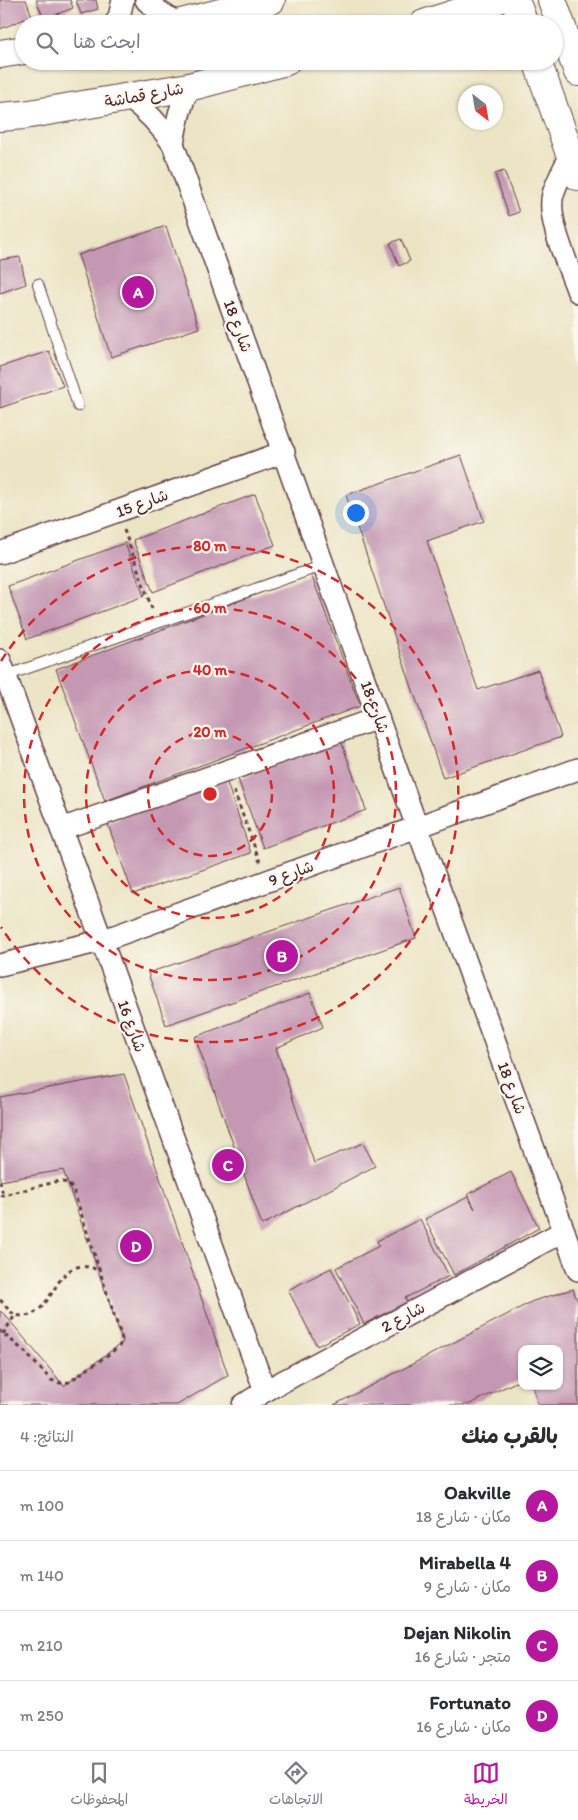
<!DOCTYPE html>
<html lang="ar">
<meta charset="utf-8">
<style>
:root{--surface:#fff;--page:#f7f7f7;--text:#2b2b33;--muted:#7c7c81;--line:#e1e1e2;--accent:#b5179e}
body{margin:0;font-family:Itim,"Playpen Sans Arabic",sans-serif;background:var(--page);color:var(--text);direction:rtl}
.controls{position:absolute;right:15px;bottom:15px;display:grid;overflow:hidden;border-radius:10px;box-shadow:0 1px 4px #0004}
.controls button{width:45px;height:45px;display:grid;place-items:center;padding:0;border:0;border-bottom:1px solid var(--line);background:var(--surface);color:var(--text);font:25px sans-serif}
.compass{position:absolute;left:458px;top:85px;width:45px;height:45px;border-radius:50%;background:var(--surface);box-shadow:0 1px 4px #0004;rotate:149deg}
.you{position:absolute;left:355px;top:512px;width:18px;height:18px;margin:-12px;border:4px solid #fff;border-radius:50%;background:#1a73e8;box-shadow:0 0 0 8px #1a73e833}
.badge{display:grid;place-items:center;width:32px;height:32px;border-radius:50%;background:var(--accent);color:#fff;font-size:16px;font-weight:700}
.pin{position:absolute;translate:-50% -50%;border:2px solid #fff;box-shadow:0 1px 5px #0006}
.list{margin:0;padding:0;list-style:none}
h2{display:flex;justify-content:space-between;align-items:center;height:65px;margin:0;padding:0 20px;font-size:21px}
h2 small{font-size:16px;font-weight:400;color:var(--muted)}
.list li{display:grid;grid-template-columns:32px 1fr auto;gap:15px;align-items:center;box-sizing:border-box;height:70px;padding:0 20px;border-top:1px solid var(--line)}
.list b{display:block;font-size:19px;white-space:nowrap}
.list p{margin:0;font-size:16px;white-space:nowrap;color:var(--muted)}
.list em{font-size:16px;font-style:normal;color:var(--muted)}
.icon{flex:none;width:28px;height:28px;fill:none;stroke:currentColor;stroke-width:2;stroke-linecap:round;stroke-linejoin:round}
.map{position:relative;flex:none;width:578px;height:1405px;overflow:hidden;direction:ltr}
.search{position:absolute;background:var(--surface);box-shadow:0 1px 4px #0004;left:15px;right:15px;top:15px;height:55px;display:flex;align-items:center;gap:12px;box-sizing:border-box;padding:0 18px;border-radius:28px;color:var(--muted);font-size:19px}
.sheet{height:345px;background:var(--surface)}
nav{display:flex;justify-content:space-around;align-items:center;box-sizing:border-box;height:70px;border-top:1px solid var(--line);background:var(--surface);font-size:14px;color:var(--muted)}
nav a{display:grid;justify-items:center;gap:2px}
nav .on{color:var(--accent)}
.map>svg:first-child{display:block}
</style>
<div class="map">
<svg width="578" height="1405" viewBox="0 0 578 1405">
<rect width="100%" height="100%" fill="#fbf7ec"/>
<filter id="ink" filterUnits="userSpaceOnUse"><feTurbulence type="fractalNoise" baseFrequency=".02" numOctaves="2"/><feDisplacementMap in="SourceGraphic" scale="10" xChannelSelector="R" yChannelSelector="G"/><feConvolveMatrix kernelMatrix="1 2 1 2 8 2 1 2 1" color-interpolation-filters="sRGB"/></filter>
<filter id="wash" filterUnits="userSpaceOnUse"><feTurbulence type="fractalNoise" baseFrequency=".0096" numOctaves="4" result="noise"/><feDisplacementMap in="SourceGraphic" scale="20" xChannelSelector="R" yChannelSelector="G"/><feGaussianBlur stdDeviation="1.12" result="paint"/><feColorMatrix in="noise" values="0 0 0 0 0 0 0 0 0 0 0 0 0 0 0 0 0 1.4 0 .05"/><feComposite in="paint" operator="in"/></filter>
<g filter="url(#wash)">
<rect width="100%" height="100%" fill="#ebe4c5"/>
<g id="blocks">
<g fill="#c497b3">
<path d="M0 0H26L32 16 0 29Z"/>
<path d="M36 0H70L73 8 44 19Z"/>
<path d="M76 0H96L98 9 81 14Z"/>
<path d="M504 171 519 212 509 216 495 174Z"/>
<path d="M166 226 199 328 111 357 78 255Z"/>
<path d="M401 239 410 261 399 266 390 243Z"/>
<path d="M20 257 26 284 0 293V260Z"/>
<path d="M49 351 63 386 0 408V367Z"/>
<path d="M461 455 484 521 427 541 478 690 538 670 561 737 443 778 346 495Z"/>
<path d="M255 494 275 545 153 592 133 540Z"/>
<path d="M125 543 144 596 27 639 8 586Z"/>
<path d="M311 574 360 706 105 801 56 669Z"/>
<path d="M341 741 366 810 263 848 238 779Z"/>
<path d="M226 780 251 853 133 894 107 822Z"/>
<path d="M399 887 416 938 166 1025 148 973Z"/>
<path d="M310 993 323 1027 276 1048 314 1163 363 1143 375 1166 262 1225 195 1037Z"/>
<path d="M124 1074 228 1375 177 1405H0V1311L5 1315 64 1386 123 1342 63 1170 0 1181V1097Z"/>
<path d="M511 1172 539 1228 454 1275 425 1219 468 1197 475 1209 468 1194Z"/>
<path d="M420 1219 449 1276 405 1298 407 1302 364 1324 336 1268 379 1246 377 1241Z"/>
<path d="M331 1268 360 1324 317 1346 288 1290Z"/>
<path d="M573 1289 578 1303V1405H538L533 1386H559V1349H522V1379L468 1405H334L533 1301Z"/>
</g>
</g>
</g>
<g filter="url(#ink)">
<use href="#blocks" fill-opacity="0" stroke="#623d42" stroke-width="1"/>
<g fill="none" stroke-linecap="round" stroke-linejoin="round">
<defs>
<g id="lane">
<path d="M38 284 78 406"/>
<path d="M5 676 324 565"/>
</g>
<g id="street">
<path d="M146 0 157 10 178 24"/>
<path d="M115 24 119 17 123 0"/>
<path d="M129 98C147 111 160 125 173 144L417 827 578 1270"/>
<path d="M173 144C176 124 180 106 189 87"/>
<path d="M570 155C565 167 557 181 553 194 546 219 569 267 578 292"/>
<path d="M0 553 284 452"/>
<path d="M0 660 265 1391"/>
<path d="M61 829 378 718"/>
<path d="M0 965 101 941 578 769"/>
<path d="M243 1405 265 1391 564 1231"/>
</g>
<g id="secondary">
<path d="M515 0 524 24"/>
<path d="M552 0 578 72"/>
<path d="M177 24 271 0"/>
<path d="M424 24 497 0"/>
<path d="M0 54 24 50"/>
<path d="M537 61 578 176"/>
<path d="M0 117 24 115 189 87 286 61"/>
</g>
</defs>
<use href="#lane" stroke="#623d42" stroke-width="12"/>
<use href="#street" stroke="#623d42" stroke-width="24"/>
<use href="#secondary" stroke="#623d42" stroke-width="30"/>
<g stroke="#623d42" stroke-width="3" stroke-dasharray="4 4" stroke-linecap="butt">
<path d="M124 530 152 609"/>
<path d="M234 791 260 862"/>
<path d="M0 1181 3 1196"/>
<path d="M0 1196 59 1181 67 1183 73 1189 122 1339 119 1347 69 1382 60 1383 51 1380 23 1350 0 1331"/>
<path d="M0 1300C5 1304 8 1311 14 1314 17 1316 21 1316 25 1316 58 1312 54 1249 100 1271"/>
<path d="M3 1334 15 1315"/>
</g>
<use href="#lane" stroke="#fff" stroke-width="10"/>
<use href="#street" stroke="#fff" stroke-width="21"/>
<use href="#secondary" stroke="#fff" stroke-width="28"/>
</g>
</g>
<g fill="none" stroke="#d62828" stroke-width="2.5" stroke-dasharray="9 6">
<circle cx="210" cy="794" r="62"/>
<circle cx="210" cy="794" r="124"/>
<circle cx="210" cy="794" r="186"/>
<path d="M1 661A248 248 0 1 1 1 927"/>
</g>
<g text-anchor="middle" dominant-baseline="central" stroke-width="4.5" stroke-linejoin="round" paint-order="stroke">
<g font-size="16" fill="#4a1f2b" stroke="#fbf7ec">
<text transform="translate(144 95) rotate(-10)">شارع قماشة</text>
<text transform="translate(238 326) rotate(70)">شارع 18</text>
<text transform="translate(142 503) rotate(-20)">شارع 15</text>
<text transform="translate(375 707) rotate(70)">شارع 18</text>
<text transform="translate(291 873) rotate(-20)">شارع 9</text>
<text transform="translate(132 1026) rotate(70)">شارع 16</text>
<text transform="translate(512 1088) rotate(70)">شارع 18</text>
<text transform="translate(403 1317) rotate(-28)">شارع 2</text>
</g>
</g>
<circle cx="210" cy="794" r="8" fill="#d62828" stroke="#fbf7ec" stroke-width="2.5"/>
<g font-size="15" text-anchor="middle" font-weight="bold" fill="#d62828" stroke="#fbf7ec" stroke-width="4.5" stroke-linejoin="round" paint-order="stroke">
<text x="210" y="551">80 m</text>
<text x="210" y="613">60 m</text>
<text x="210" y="675">40 m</text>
<text x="210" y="737">20 m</text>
</g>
</svg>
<div class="controls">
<button><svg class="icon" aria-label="layers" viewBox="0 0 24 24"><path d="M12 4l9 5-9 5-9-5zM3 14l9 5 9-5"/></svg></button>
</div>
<svg class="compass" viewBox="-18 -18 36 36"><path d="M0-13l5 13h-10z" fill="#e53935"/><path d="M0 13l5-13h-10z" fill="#7c7c81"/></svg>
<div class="you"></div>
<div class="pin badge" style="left:138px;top:292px">A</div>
<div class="pin badge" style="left:282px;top:956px">B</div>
<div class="pin badge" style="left:228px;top:1165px">C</div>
<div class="pin badge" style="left:136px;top:1246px">D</div>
<div class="search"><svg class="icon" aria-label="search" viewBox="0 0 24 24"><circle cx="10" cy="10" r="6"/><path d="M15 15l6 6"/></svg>ابحث هنا</div>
</div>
<section class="sheet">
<h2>بالقرب منك<small>النتائج: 4</small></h2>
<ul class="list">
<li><span class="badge">A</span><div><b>Oakville</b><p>مكان · شارع 18</p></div><em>100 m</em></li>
<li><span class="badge">B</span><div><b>Mirabella 4</b><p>مكان · شارع 9</p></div><em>140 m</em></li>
<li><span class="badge">C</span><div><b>Dejan Nikolin</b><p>متجر · شارع 16</p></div><em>210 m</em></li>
<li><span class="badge">D</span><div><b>Fortunato</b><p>مكان · شارع 16</p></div><em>250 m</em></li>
</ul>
</section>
<nav>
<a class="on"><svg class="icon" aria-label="map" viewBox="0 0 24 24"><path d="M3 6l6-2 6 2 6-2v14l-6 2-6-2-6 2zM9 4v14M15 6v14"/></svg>الخريطة</a>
<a><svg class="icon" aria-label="directions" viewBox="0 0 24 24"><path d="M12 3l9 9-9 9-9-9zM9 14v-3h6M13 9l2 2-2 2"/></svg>الاتجاهات</a>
<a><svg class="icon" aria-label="saved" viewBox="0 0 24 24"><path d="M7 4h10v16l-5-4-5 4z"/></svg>المحفوظات</a>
</nav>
